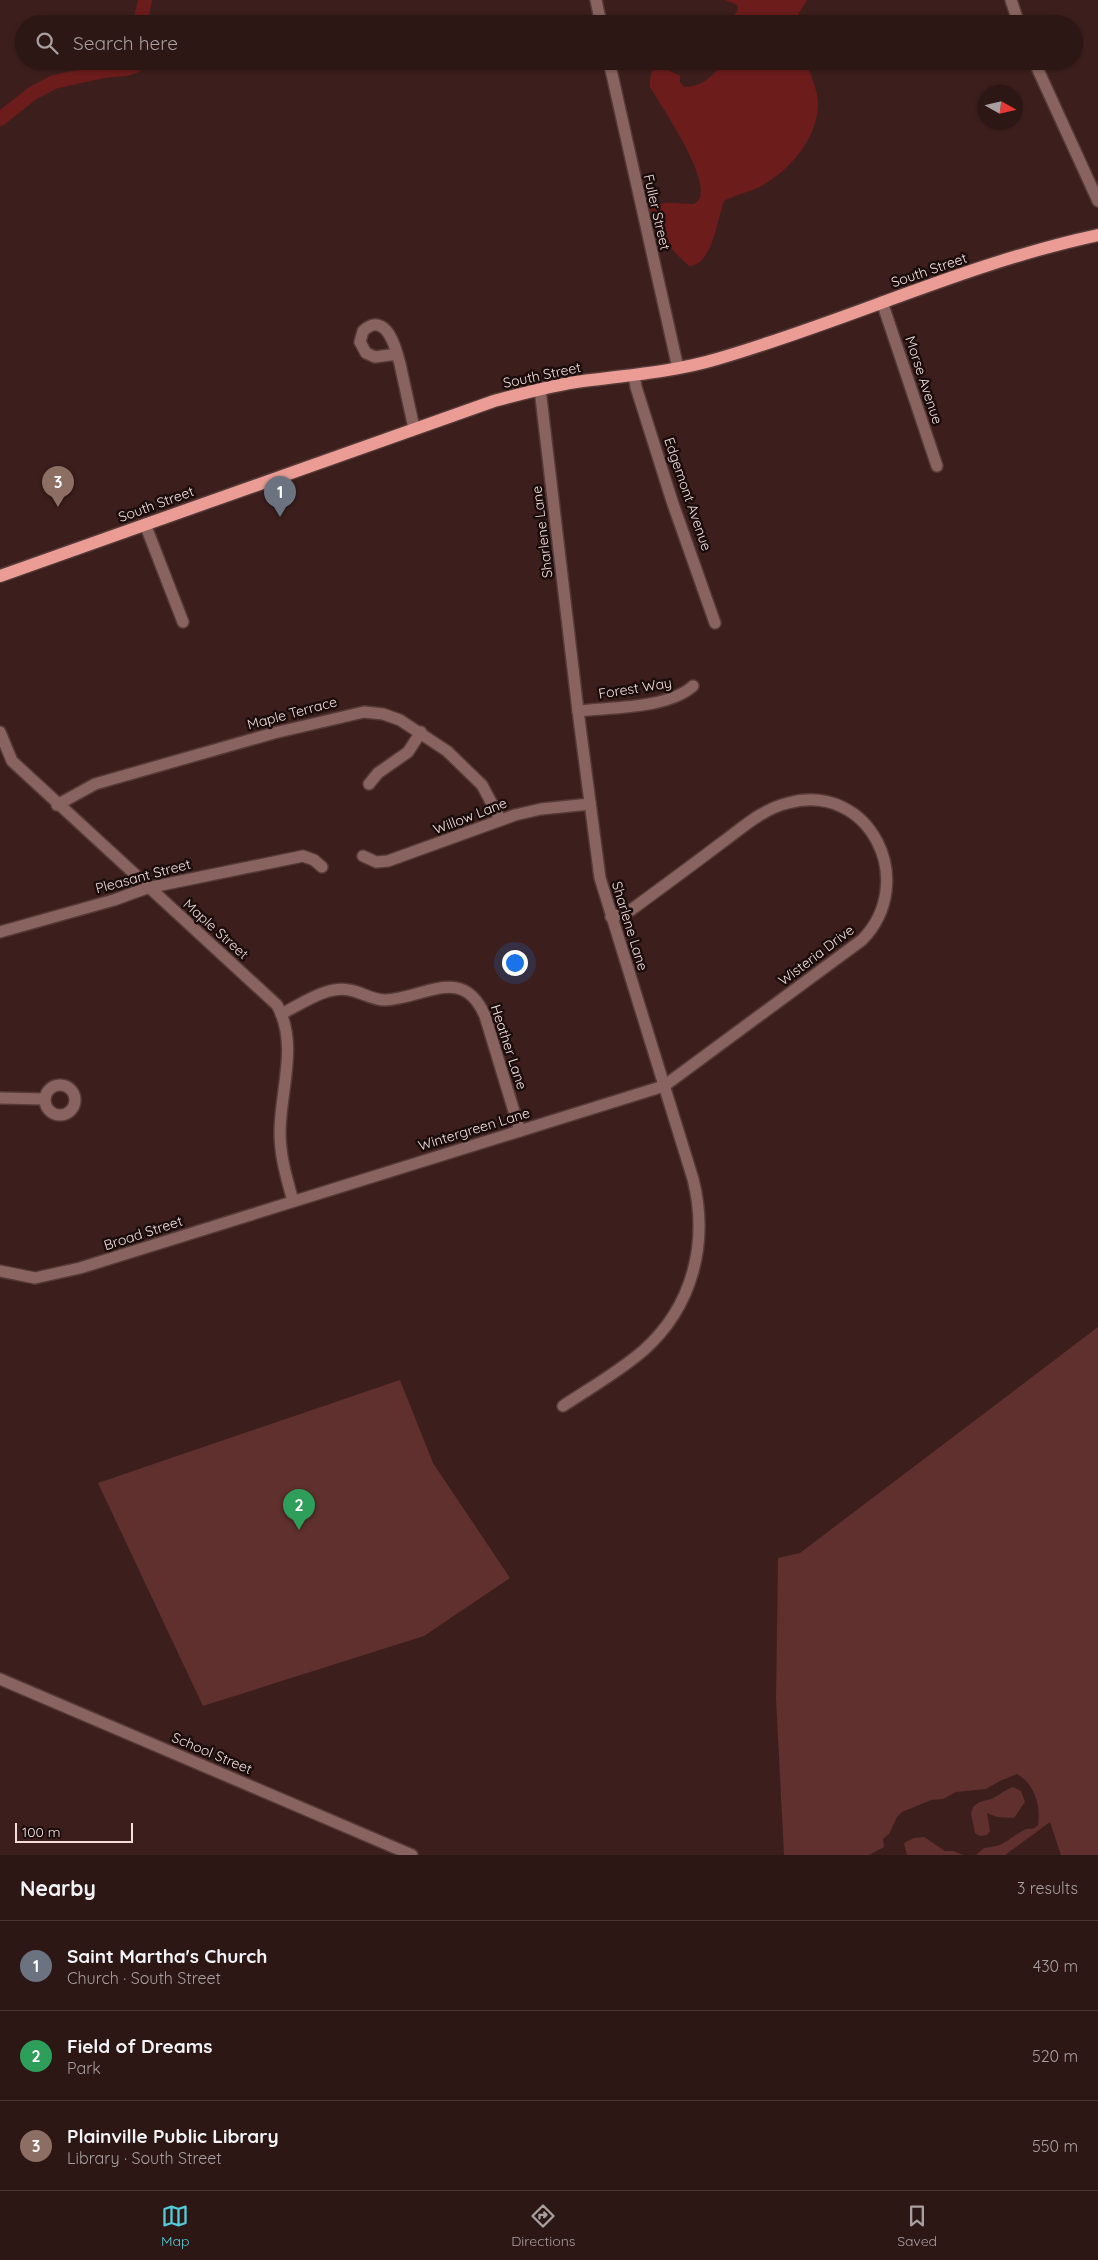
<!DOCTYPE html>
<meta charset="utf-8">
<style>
:root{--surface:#2d1715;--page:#35201e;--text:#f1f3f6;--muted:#a79fa0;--line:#483634;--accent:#52cbd8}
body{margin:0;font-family:Quicksand,sans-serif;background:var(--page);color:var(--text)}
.compass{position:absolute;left:978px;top:85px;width:45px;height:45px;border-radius:50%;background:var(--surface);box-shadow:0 1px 4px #0004;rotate:98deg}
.scale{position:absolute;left:15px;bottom:12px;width:118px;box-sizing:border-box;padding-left:5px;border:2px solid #f2dddb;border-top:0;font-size:14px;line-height:18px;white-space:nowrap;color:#f2dddb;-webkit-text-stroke:4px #1a0d0c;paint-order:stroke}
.you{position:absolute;left:514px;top:962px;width:18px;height:18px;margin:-12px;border:4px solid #fff;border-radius:50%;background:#1a73e8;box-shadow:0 0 0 8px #1a73e833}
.badge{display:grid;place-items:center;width:32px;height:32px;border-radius:50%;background:var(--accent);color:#fff;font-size:16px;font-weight:700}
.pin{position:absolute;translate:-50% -41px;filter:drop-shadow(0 1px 2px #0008)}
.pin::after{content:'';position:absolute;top:26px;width:18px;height:15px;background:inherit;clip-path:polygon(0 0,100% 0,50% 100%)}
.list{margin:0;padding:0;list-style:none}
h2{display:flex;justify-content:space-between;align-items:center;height:65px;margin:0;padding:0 20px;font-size:21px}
h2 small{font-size:16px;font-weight:400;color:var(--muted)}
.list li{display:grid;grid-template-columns:32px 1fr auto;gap:15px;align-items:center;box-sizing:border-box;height:90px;padding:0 20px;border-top:1px solid var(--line)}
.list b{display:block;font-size:19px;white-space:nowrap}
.list p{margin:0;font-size:16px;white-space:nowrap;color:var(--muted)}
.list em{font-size:16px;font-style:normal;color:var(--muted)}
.icon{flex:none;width:28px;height:28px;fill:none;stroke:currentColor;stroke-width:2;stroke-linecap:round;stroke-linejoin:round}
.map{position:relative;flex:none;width:1098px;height:1855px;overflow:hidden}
.search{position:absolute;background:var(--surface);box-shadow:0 1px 4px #0004;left:15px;right:15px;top:15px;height:55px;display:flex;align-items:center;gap:12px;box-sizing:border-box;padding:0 18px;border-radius:28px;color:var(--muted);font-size:19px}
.sheet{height:335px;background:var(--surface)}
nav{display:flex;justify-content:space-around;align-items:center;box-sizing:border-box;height:70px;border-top:1px solid var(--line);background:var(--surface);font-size:14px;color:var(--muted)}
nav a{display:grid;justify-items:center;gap:2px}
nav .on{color:var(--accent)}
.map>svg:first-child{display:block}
</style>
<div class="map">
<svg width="1098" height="1855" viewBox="0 0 1098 1855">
<rect width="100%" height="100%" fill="#3c1f1c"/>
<g fill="#5f302d">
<path d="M1098 1327V1855H1061L1050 1822 1005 1855H976L984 1848C1006 1846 1006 1840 1024 1830 1029 1827 1033 1831 1038 1825 1041 1806 1035 1784 1017 1774L1000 1781 986 1789 956 1792 943 1799 931 1800 902 1812 897 1817 889 1834 883 1839 884 1847 869 1855H784L776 1698 778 1558 800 1553Z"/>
<path d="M400 1380 433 1463 510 1578 424 1636 203 1706 98 1483Z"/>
<path d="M1013 1787 1021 1791 1025 1802 1014 1818 997 1817 987 1813 990 1831 987 1835 980 1836 975 1833 971 1814 973 1807C979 1801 984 1801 991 1799 999 1796 1004 1790 1013 1787Z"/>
<path d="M924 1837 945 1851H953L963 1855H907L904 1843 914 1838Z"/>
</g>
<g fill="#6b1c1b">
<path d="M725 0H807L799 13 797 24H735L733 16 738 10 737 5Z"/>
<path d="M723 61H805C811 74 818 91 818 105 817 138 791 169 763 185 751 192 737 194 724 201 717 219 713 265 689 266 673 252 654 231 650 209 662 199 680 204 694 204 698 201 701 198 701 191 700 163 665 112 650 87 649 74 655 58 670 63V71L680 76V82L684 87C701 87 715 76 723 61Z"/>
</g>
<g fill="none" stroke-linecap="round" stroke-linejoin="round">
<g stroke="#6b1c1b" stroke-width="14">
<path d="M140 24 145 0"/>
<path d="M0 119 33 93 54 82 104 71 126 69 135 66 136 61"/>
</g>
<defs>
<g id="minor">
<path d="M596 0 601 24"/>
<path d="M1011 0 1019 24"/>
<path d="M609 61 678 368"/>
<path d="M1034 61 1098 201"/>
<path d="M882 302 937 466"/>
<path d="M397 354 375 357 366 353 360 342 363 331C386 310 396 348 400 364L414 428"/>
<path d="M634 375 636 387 672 501 715 623"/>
<path d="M540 389 578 711 600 878 693 1179C709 1242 693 1306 644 1350 620 1371 590 1388 563 1406"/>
<path d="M145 524 183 622"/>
<path d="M578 711C612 707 667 709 693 686"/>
<path d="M0 732 12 761 277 1005C299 1045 280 1090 280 1133 280 1157 287 1179 293 1201"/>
<path d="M369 784 378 773 408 752 421 732"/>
<path d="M57 805 95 784 274 733 364 712 383 714 400 720 447 751 482 785 500 819"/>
<path d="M363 856 376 862 388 861 515 815 541 809 590 804"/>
<path d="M0 932 114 900 147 888 303 856 314 860 322 867"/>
<path d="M281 1014C300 1005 327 985 349 990 362 992 372 1000 385 1000 425 998 463 964 485 1016L520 1131"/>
<circle cx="60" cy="1100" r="15"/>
<path d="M0 1098 44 1099"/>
<path d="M0 1271 35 1278 80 1268 664 1086 862 940C919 882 870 781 788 803 762 809 741 829 720 844 691 866 661 888 631 910L611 917"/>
<path d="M0 1679 412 1855"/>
</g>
<path id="major" d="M0 576 494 401C524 393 553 385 583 381 628 375 673 372 717 359 845 322 967 263 1098 235"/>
</defs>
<use href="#minor" stroke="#553a37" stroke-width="14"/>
<use href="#major" stroke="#553a37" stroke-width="15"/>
<use href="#minor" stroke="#89635f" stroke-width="11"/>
<use href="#major" stroke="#eb9d95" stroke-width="12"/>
</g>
<g text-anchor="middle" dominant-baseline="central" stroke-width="5" stroke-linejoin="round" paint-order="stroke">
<g font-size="14" fill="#f2dddb" stroke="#1a0d0c">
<text transform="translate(657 212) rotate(77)">Fuller Street</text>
<text transform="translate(929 270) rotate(-19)">South Street</text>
<text transform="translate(542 375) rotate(-12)">South Street</text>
<text transform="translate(924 380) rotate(72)">Morse Avenue</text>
<text transform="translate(688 494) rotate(71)">Edgemont Avenue</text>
<text transform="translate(156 504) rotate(-20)">South Street</text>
<text transform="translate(542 532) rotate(-97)">Sharlene Lane</text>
<text transform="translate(635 688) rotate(-9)">Forest Way</text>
<text transform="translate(292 713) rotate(-15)">Maple Terrace</text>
<text transform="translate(470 816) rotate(-21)">Willow Lane</text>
<text transform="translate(143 876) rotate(-15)">Pleasant Street</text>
<text transform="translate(630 926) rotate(73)">Sharlene Lane</text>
<text transform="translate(216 929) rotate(42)">Maple Street</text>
<text transform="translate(816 955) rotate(-37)">Wisteria Drive</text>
<text transform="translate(509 1047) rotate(72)">Heather Lane</text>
<text transform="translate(474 1129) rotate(-17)">Wintergreen Lane</text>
<text transform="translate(143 1233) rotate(-18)">Broad Street</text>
<text transform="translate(212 1753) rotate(23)">School Street</text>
</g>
</g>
</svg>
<svg class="compass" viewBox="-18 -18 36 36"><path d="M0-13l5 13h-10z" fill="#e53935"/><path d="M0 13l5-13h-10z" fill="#a79fa0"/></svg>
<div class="scale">100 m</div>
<div class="you"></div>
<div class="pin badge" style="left:280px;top:517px;background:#6b7280">1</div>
<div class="pin badge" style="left:299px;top:1530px;background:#2e9e5b">2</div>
<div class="pin badge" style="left:58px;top:507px;background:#8d6e63">3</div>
<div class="search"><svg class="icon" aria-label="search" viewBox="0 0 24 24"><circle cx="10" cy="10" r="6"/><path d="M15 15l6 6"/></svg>Search here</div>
</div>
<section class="sheet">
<h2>Nearby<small>3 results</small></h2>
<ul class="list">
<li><span class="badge" style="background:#6b7280">1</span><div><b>Saint Martha's Church</b><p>Church · South Street</p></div><em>430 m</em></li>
<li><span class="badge" style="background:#2e9e5b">2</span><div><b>Field of Dreams</b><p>Park</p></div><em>520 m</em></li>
<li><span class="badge" style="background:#8d6e63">3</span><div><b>Plainville Public Library</b><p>Library · South Street</p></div><em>550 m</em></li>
</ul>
</section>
<nav>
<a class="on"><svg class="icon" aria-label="map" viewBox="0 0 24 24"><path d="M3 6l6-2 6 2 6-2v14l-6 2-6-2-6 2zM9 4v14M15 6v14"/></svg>Map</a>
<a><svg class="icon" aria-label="directions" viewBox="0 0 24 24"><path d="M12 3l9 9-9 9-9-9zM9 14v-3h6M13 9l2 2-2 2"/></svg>Directions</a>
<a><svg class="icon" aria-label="saved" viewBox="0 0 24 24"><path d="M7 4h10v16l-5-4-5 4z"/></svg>Saved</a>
</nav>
